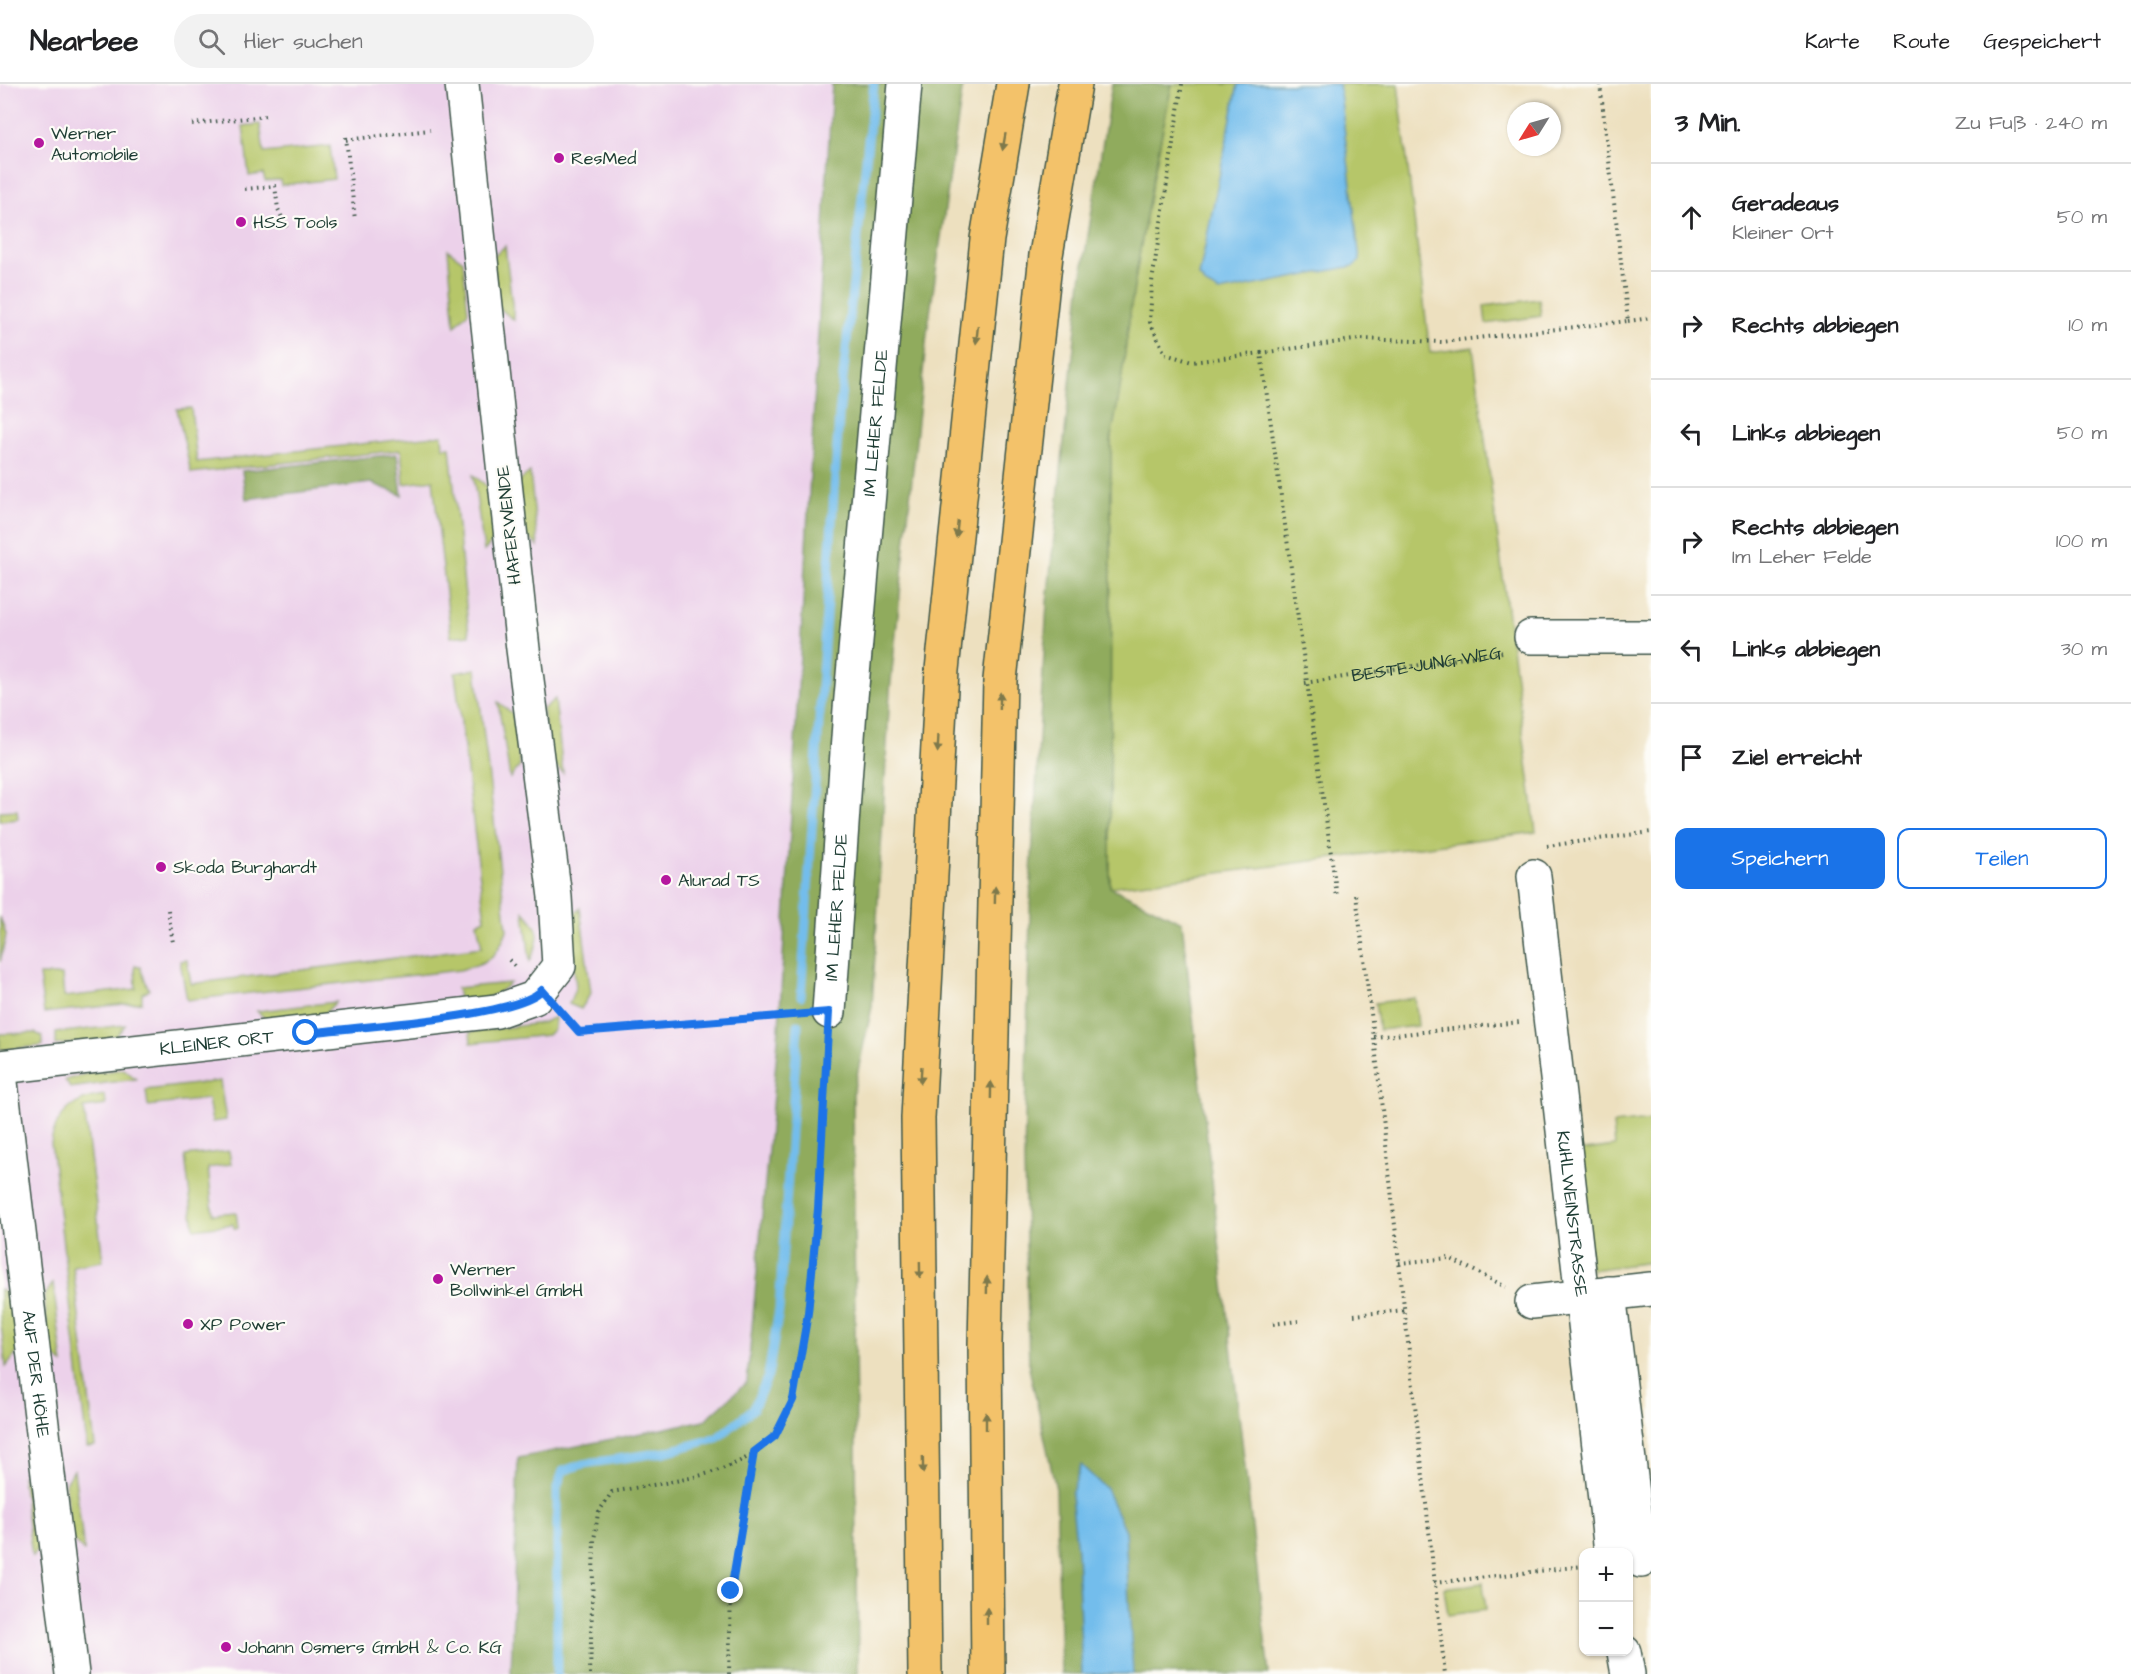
<!DOCTYPE html>
<html lang="de">
<meta charset="utf-8">
<style>
:root{--surface:#fff;--page:#f2f2f2;--text:#202124;--muted:#757577;--line:#e0e0e0;--accent:#1a73e8}
body{margin:0;font-family:"Architects Daughter",sans-serif;background:var(--page);color:var(--text)}
.controls{position:absolute;right:18px;bottom:18px;display:grid;overflow:hidden;border-radius:12px;box-shadow:0 2px 4px #0004}
.controls button{width:54px;height:54px;display:grid;place-items:center;padding:0;border:0;border-bottom:2px solid var(--line);background:var(--surface);color:var(--text);font:30px sans-serif}
.compass{position:absolute;left:1507px;top:18px;width:54px;height:54px;border-radius:50%;background:var(--surface);box-shadow:0 2px 4px #0004;rotate:233deg}
.stop{position:absolute;width:18px;height:18px;margin:-14px;border:4px solid #1a73e8;border-radius:50%;background:#fff}
.stop.end{background:#1a73e8;border-color:#fff;box-shadow:0 2px 6px #0008}
.list{margin:0;padding:0;list-style:none}
h2{display:flex;justify-content:space-between;align-items:center;height:78px;margin:0;padding:0 24px;font-size:26px}
h2 small{font-size:20px;font-weight:400;color:var(--muted)}
.list li{display:grid;grid-template-columns:39px 1fr auto;gap:18px;align-items:center;box-sizing:border-box;height:108px;padding:0 24px;border-top:2px solid var(--line)}
.list b{display:block;font-size:22px;white-space:nowrap}
.list p{margin:0;font-size:20px;white-space:nowrap;color:var(--muted)}
.list em{font-size:20px;font-style:normal;color:var(--muted)}
.actions{display:flex;gap:12px;padding:18px 24px}
.actions a{flex:1;padding:14px 0;border:2px solid var(--accent);border-radius:12px;text-align:center;font-size:21px;color:var(--accent)}
.actions .main{background:var(--accent);color:#fff}
.icon{flex:none;width:33px;height:33px;fill:none;stroke:currentColor;stroke-width:2;stroke-linecap:round;stroke-linejoin:round}
.map{position:relative;flex:none;width:1651px;height:1590px;overflow:hidden}
header{display:flex;align-items:center;gap:36px;box-sizing:border-box;height:84px;padding:0 30px;background:var(--surface);border-bottom:2px solid var(--line)}
header strong{font-size:28px}
nav{display:flex;gap:33px;margin-inline-start:auto;font-size:21px}
.search{width:420px;height:54px;background:var(--page);display:flex;align-items:center;gap:15px;box-sizing:border-box;padding:0 21px;border-radius:33px;color:var(--muted);font-size:22px}
main{display:flex}
aside{flex:1;background:var(--surface)}
.map>svg:first-child{display:block}
</style>
<header>
<strong>Nearbee</strong>
<div class="search"><svg class="icon" aria-label="search" viewBox="0 0 24 24"><circle cx="10" cy="10" r="6"/><path d="M15 15l6 6"/></svg>Hier suchen</div>
<nav><a>Karte</a><a>Route</a><a>Gespeichert</a></nav>
</header>
<main>
<div class="map">
<svg width="1651" height="1590" viewBox="0 0 1651 1590">
<rect width="100%" height="100%" fill="#fdfcf7"/>
<filter id="ink" filterUnits="userSpaceOnUse"><feTurbulence type="fractalNoise" baseFrequency=".0167" numOctaves="2"/><feDisplacementMap in="SourceGraphic" scale="12" xChannelSelector="R" yChannelSelector="G"/><feConvolveMatrix kernelMatrix="1 2 1 2 8 2 1 2 1" color-interpolation-filters="sRGB"/></filter>
<filter id="wash" filterUnits="userSpaceOnUse"><feTurbulence type="fractalNoise" baseFrequency=".008" numOctaves="4" result="noise"/><feDisplacementMap in="SourceGraphic" scale="24" xChannelSelector="R" yChannelSelector="G"/><feGaussianBlur stdDeviation="1.35" result="paint"/><feColorMatrix in="noise" values="0 0 0 0 0 0 0 0 0 0 0 0 0 0 0 0 0 1.4 0 .05"/><feComposite in="paint" operator="in"/></filter>
<g filter="url(#wash)">
<rect width="100%" height="100%" fill="#ede0bf"/>
<path fill="#ecd1ea" d="M0 0H832L779 944 747 1298 705 1336 518 1374 511 1590H0Z"/>
<g fill="#b6c669" stroke="#6a824e" stroke-width="1.5">
<path d="M1172 0H1398L1430 269 1473 263 1536 748 1110 803 1111 352C1122 307 1125 261 1132 216 1143 144 1157 72 1172 0Z"/>
<path d="M260 40 264 69 330 62 334 95 281 101 280 96 265 97 263 90 249 92 243 42Z"/>
<path d="M505 162 514 236 498 223 493 173Z"/>
<path d="M448 166 463 177 468 228 455 242Z"/>
<path d="M1539 215 1541 232 1486 240 1484 222Z"/>
<path d="M191 324 197 378 442 351 443 363H450L469 551 451 553 433 396 404 400 401 366 191 389 177 325Z"/>
<path d="M530 388 538 462 524 450 518 398Z"/>
<path d="M473 391 488 403 495 455 484 467Z"/>
<path d="M476 585 507 846C497 875 488 878 460 886L187 916 180 877 187 876 191 900 482 863 477 839 485 835 455 589Z"/>
<path d="M555 615 563 689 549 677 543 625Z"/>
<path d="M498 618 513 630 520 682 510 694Z"/>
<path d="M17 726 18 735 0 737V727Z"/>
<path d="M580 824 591 909 581 925 569 920 576 902 568 838Z"/>
<path d="M524 828C543 846 540 854 530 877Z"/>
<path d="M0 833 6 851 0 878Z"/>
<path d="M135 882 140 883 149 906 142 909V918L44 929 39 891H62L64 913 136 905Z"/>
<path d="M510 899C496 913 480 917 460 920L457 904Z"/>
<path d="M1415 914 1418 942 1379 946 1375 919Z"/>
<path d="M336 918 323 931 271 940 257 927Z"/>
<path d="M555 933 554 945 548 951 471 959 470 948 542 939Z"/>
<path d="M125 941 114 955 56 961V949Z"/>
<path d="M35 949 42 952V962L0 966V950Z"/>
<path d="M124 985 136 995 70 1004 65 996 85 990Z"/>
<path d="M220 997 226 1036 212 1038 208 1015 148 1022 146 1006Z"/>
<path d="M105 1011 106 1021 84 1024 103 1177 73 1182 95 1362 87 1363 51 1059C56 1028 75 1014 105 1011Z"/>
<path d="M1651 1036V1178L1591 1186 1578 1067 1615 1062 1613 1040Z"/>
<path d="M229 1067 231 1080 208 1084 213 1130 236 1128 238 1144H234L233 1140 194 1145 185 1072Z"/>
<path d="M53 1199 63 1280 50 1268 44 1213Z"/>
<path d="M0 1205 12 1213 18 1268 6 1283 0 1232Z"/>
<path d="M74 1386 84 1467 71 1455 65 1400Z"/>
<path d="M22 1392 37 1403 43 1458 32 1473Z"/>
<path d="M1483 1499 1486 1526 1448 1531 1444 1504Z"/>
</g>
<g fill="#90ab5d" stroke="#587448" stroke-width="1.5">
<path d="M832 0H963L927 250 890 607 872 923 853 1009 858 1590H511L518 1374 705 1336 747 1298 779 944Z"/>
<path d="M1112 0H1172C1157 72 1143 144 1132 216 1125 261 1122 307 1111 352L1110 803 1182 838 1269 1590H1061L1056 1405 1029 1284 1024 1076 1031 790 1047 519 1081 196Z"/>
<path d="M397 370 402 411 371 399 246 415 242 387Z"/>
</g>
<g fill="#73bdec" stroke="#497d90" stroke-width="1.5">
<path d="M1238 0H1339L1360 177 1353 182 1219 208 1206 201 1199 192Z"/>
<path d="M1081 1381 1106 1405 1125 1447 1133 1590H1082L1077 1467 1071 1411Z"/>
</g>
<g fill="none" stroke-linecap="round" stroke-linejoin="round">
<g stroke="#73bdec" stroke-width="9">
<path d="M801 912 839 332 874 0"/>
<path d="M557 1590V1404L563 1387 583 1380 665 1368 717 1354 753 1325 768 1292 779 1226 798 941"/>
</g>
</g>
</g>
<g filter="url(#ink)">
<g fill="none" stroke-linecap="round" stroke-linejoin="round">
<defs>
<g id="minor">
<path d="M1531 553H1651"/>
<path id="s2" d="M1534 792 1611 1468"/>
<path id="s3" d="M829 928 850 625 905 0"/>
<path id="s4" d="M0 983 497 927 534 914 559 882 555 813 523 565 462 0"/>
<path id="s5" d="M0 990 72 1590"/>
<path d="M1609 1209 1641 1477"/>
<path d="M1532 1218 1651 1205"/>
<path d="M1624 1568 1628 1590"/>
</g>
<g id="highway">
<path d="M925 1590 918 1034 942 586 987 155 1013 0"/>
<path d="M988 1590 985 1260 1000 596 1046 171 1075 0"/>
</g>
</defs>
<use href="#minor" stroke="#3e5549" stroke-width="36"/>
<use href="#highway" stroke="#3e5549" stroke-width="36"/>
<g stroke="#3e5549" stroke-width="4" stroke-dasharray="1.5 4.5" stroke-linecap="butt">
<path d="M1182 0 1152 198 1150 238 1165 270 1192 278 1261 269 1337 813"/>
<path d="M192 40 265 32"/>
<path d="M346 53 355 136"/>
<path d="M346 56 430 46"/>
<path d="M245 105 275 102 278 125 287 144"/>
<path d="M1628 237 1651 234"/>
<path d="M1261 269 1360 255 1442 258 1628 237 1600 0"/>
<path id="s1" d="M1305 599 1503 568"/>
<path d="M1547 762 1651 748"/>
<path d="M1356 811 1374 953 1445 1590"/>
<path d="M168 826 173 859"/>
<path d="M509 876 516 883"/>
<path d="M562 928 579 948 797 931"/>
<path d="M1374 953 1520 938"/>
<path d="M1399 1179 1449 1174 1506 1203"/>
<path d="M1354 1231 1405 1226"/>
<path d="M1273 1240 1298 1237"/>
<path d="M1434 1499 1583 1482"/>
<path d="M590 1590 594 1456 598 1429 612 1408C667 1397 731 1395 773 1354 816 1312 823 1030 827 959"/>
<path d="M729 1590 731 1507 754 1369"/>
</g>
<use href="#minor" stroke="#fff" stroke-width="33"/>
<use href="#highway" stroke="#f3c26a" stroke-width="33"/>
</g>
<defs><path id="oneway-solid" d="M-6-.8H1V-3.2L6.5 0L1 3.2V.8H-6Z" transform="scale(1.5)"/></defs>
<g fill="#7e794c">
<use href="#oneway-solid" transform="translate(1004 58) rotate(100)"/>
<use href="#oneway-solid" transform="translate(977 251) rotate(96)"/>
<use href="#oneway-solid" transform="translate(957 445) rotate(96)"/>
<use href="#oneway-solid" transform="translate(1000 617) rotate(-89)"/>
<use href="#oneway-solid" transform="translate(938 660) rotate(93)"/>
<use href="#oneway-solid" transform="translate(995 811) rotate(-89)"/>
<use href="#oneway-solid" transform="translate(921 991) rotate(93)"/>
<use href="#oneway-solid" transform="translate(991 1006) rotate(-89)"/>
<use href="#oneway-solid" transform="translate(920 1186) rotate(89)"/>
<use href="#oneway-solid" transform="translate(987 1201) rotate(-89)"/>
<use href="#oneway-solid" transform="translate(986 1337) rotate(-90)"/>
<use href="#oneway-solid" transform="translate(923 1381) rotate(89)"/>
<use href="#oneway-solid" transform="translate(987 1532) rotate(-90)"/>
</g>
</g>
<g fill="none" stroke-linecap="round" stroke-linejoin="round" filter="url(#ink)">
<path stroke="#1a73e8" stroke-width="8" d="M306 949C353 943 515 934 542 906L579 948 829 928 818 1125 808 1229 793 1316 775 1352 754 1368 731 1507"/>
</g>
<g fill="#b5179e" stroke="#fdfcf7" stroke-width="2">
<circle cx="39" cy="59" r="6"/>
<circle cx="559" cy="74" r="6"/>
<circle cx="241" cy="138" r="6"/>
<circle cx="161" cy="783" r="6"/>
<circle cx="666" cy="796" r="6"/>
<circle cx="438" cy="1195" r="6"/>
<circle cx="188" cy="1240" r="6"/>
<circle cx="226" cy="1563" r="6"/>
</g>
<g text-anchor="middle" dominant-baseline="central" stroke-width="4.5" stroke-linejoin="round" paint-order="stroke">
<g font-size="18" fill="#1f3d34" stroke="#fdfcf7" text-anchor="start">
<text x="51" y="49">Werner<tspan x="51" dy="21">Automobile</tspan></text>
<text x="571" y="74">ResMed</text>
<text x="253" y="138">HSS Tools</text>
<text x="173" y="783">Skoda Burghardt</text>
<text x="678" y="796">Alurad TS</text>
<text x="450" y="1185">Werner<tspan x="450" dy="21">Bollwinkel GmbH</tspan></text>
<text x="200" y="1240">XP Power</text>
<text x="238" y="1563">Johann Osmers GmbH &amp; Co. KG</text>
</g>
<g font-size="18" fill="#1f3d34" stroke="#fdfcf7">
<text stroke="none"><textPath href="#s3" startOffset="591">IM LEHER FELDE</textPath></text>
<text transform="translate(509 441) rotate(-96)">HAFERWENDE</text>
<text stroke="none"><textPath href="#s1" startOffset="123">BESTE-JUNG-WEG</textPath></text>
<text stroke="none"><textPath href="#s3" startOffset="105">IM LEHER FELDE</textPath></text>
<text stroke="none"><textPath href="#s4" startOffset="218">KLEINER ORT</textPath></text>
<text stroke="none"><textPath href="#s2" startOffset="340">KUHLWEINSTRASSE</textPath></text>
<text stroke="none"><textPath href="#s5" startOffset="302">AUF DER HÖHE</textPath></text>
</g>
</g>
</svg>
<div class="controls">
<button>+</button>
<button>−</button>
</div>
<svg class="compass" viewBox="-18 -18 36 36"><path d="M0-13l5 13h-10z" fill="#e53935"/><path d="M0 13l5-13h-10z" fill="#757577"/></svg>
<div class="stop" style="left:306px;top:949px"></div>
<div class="stop end" style="left:731px;top:1507px"></div>
</div>
<aside>
<h2>3 Min.<small>Zu Fuß · 240 m</small></h2>
<ul class="list">
<li><svg class="icon" aria-label="ahead" viewBox="0 0 24 24"><path d="M12 20V5M6 11l6-6 6 6"/></svg><div><b>Geradeaus</b><p>Kleiner Ort</p></div><em>50 m</em></li>
<li><svg class="icon" aria-label="right" viewBox="0 0 24 24"><path d="M7 20v-9h11M14 6l5 5-5 5"/></svg><div><b>Rechts abbiegen</b></div><em>10 m</em></li>
<li><svg class="icon" aria-label="left" viewBox="0 0 24 24"><path d="M17 20v-9H6M10 6l-5 5 5 5"/></svg><div><b>Links abbiegen</b></div><em>50 m</em></li>
<li><svg class="icon" aria-label="right" viewBox="0 0 24 24"><path d="M7 20v-9h11M14 6l5 5-5 5"/></svg><div><b>Rechts abbiegen</b><p>Im Leher Felde</p></div><em>100 m</em></li>
<li><svg class="icon" aria-label="left" viewBox="0 0 24 24"><path d="M17 20v-9H6M10 6l-5 5 5 5"/></svg><div><b>Links abbiegen</b></div><em>30 m</em></li>
<li><svg class="icon" aria-label="arrive" viewBox="0 0 24 24"><path d="M6 21V4h12l-3 4 3 4H6"/></svg><div><b>Ziel erreicht</b></div></li>
</ul>
<div class="actions"><a class="main">Speichern</a><a>Teilen</a></div>
</aside>
</main>
